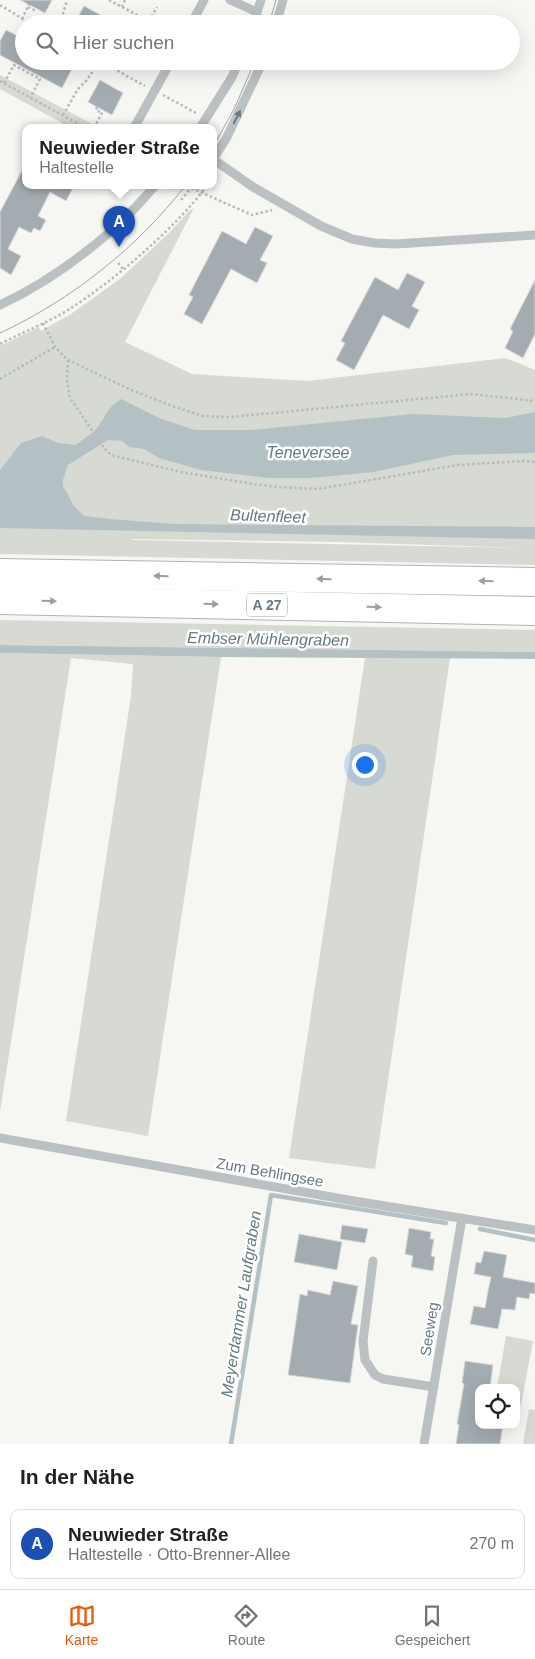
<!DOCTYPE html>
<html lang="de">
<meta charset="utf-8">
<style>
:root{--surface:#fff;--page:#f2f2f2;--text:#202124;--muted:#757577;--line:#e0e0e0;--accent:#ea580c}
body{margin:0;font-family:Arial,sans-serif;background:var(--page);color:var(--text)}
.controls{position:absolute;right:15px;bottom:15px;display:grid;overflow:hidden;border-radius:10px;box-shadow:0 5px 20px #0002}
.controls button{width:45px;height:45px;display:grid;place-items:center;padding:0;border:0;border-bottom:1px solid var(--line);background:var(--surface);color:var(--text);font:25px sans-serif}
.you{position:absolute;left:364px;top:764px;width:18px;height:18px;margin:-12px;border:4px solid #fff;border-radius:50%;background:#1a73e8;box-shadow:0 0 0 8px #1a73e833}
.badge{display:grid;place-items:center;width:32px;height:32px;border-radius:50%;background:var(--accent);color:#fff;font-size:16px;font-weight:700}
.pin{position:absolute;translate:-50% -41px;filter:drop-shadow(0 1px 2px #0008)}
.pin::after{content:'';position:absolute;top:26px;width:18px;height:15px;background:inherit;clip-path:polygon(0 0,100% 0,50% 100%)}
.popup{position:absolute;left:22px;top:124px;width:195px;height:65px;box-sizing:border-box;display:grid;place-content:center;border-radius:10px;background:var(--surface);filter:drop-shadow(0 1px 4px #0005);font-size:16px;white-space:nowrap;color:var(--muted)}
.popup b{font-size:19px;color:var(--text)}
.popup::after{content:'';position:absolute;left:50%;top:100%;margin-left:-10px;border:10px solid transparent;border-top-color:var(--surface)}
.list{margin:0;padding:0;list-style:none}
h2{display:flex;justify-content:space-between;align-items:center;height:65px;margin:0;padding:0 20px;font-size:21px}
h2 small{font-size:16px;font-weight:400;color:var(--muted)}
.list li{display:grid;grid-template-columns:32px 1fr auto;gap:15px;align-items:center;box-sizing:border-box;height:70px;margin:0 10px 10px;padding:0 10px;border:1px solid var(--line);border-radius:10px}
.list b{display:block;font-size:19px;white-space:nowrap}
.list p{margin:0;font-size:16px;white-space:nowrap;color:var(--muted)}
.list em{font-size:16px;font-style:normal;color:var(--muted)}
.icon{flex:none;width:28px;height:28px;fill:none;stroke:currentColor;stroke-width:2;stroke-linecap:round;stroke-linejoin:round}
.map{position:relative;flex:none;width:535px;height:1444px;overflow:hidden}
.search{position:absolute;background:var(--surface);box-shadow:0 5px 20px #0002;left:15px;right:15px;top:15px;height:55px;display:flex;align-items:center;gap:12px;box-sizing:border-box;padding:0 18px;border-radius:28px;color:var(--muted);font-size:19px}
.sheet{height:145px;background:var(--surface)}
nav{display:flex;justify-content:space-around;align-items:center;box-sizing:border-box;height:70px;border-top:1px solid var(--line);background:var(--surface);font-size:14px;color:var(--muted)}
nav a{display:grid;justify-items:center;gap:2px}
nav .on{color:var(--accent)}
.map>svg:first-child{display:block}
</style>
<div class="map">
<svg width="535" height="1444" viewBox="0 0 535 1444">
<rect width="100%" height="100%" fill="#f6f6f3"/>
<g fill="#d6dad3" fill-rule="evenodd">
<path d="M0 75 100 128H71L0 89Z"/>
<path d="M194 208 125 342 192 374 307 381 506 358 535 370V565L0 554V346L39 327 41 331 71 314 121 278 170 232 189 211ZM131 539 336 542 522 548 132 540Z"/>
<path d="M0 620 535 630V652L0 645Z"/>
<path d="M0 653 221 657 148 1136 66 1121 131 696 133 664 71 658 0 1112Z"/>
<path d="M365 658H450L375 1169 289 1158Z"/>
<path d="M506 1336 533 1341 521 1405 516 1404V1388H497Z"/>
<path d="M529 1409 535 1410V1444H523Z"/>
</g>
<g fill="#b4c1c4">
<path d="M121 399 159 418 195 430H251L412 414 506 418 535 412V453L453 455 374 472 311 478H268L201 470 159 458 144 449 129 447 122 441 108 440 68 465 63 480V486L74 506 84 516 110 519 175 524 535 527V539L0 528V470L21 443 42 436 58 443 75 445C84 439 94 433 100 424 109 410 106 410 121 399Z"/>
<path d="M0 645 535 652V659L221 657 0 653Z"/>
</g>
<g fill="none" stroke-linecap="round" stroke-linejoin="round">
<g stroke="#b4c1c4" stroke-width="4.5">
<path d="M480 1229 535 1240"/>
<path d="M231 1444 271 1195 446 1223"/>
</g>
</g>
<g fill="#a3acb0" stroke="#d8d7d6">
<path d="M20 0H52L45 13Z"/>
<path d="M84 6 117 24H74Z"/>
<path d="M6 30 24 39V61H76L62 88 0 55V41Z"/>
<path d="M100 80 123 93 112 115 88 102Z"/>
<path d="M25 165V186H74L66 201 50 192 38 216 46 220 40 231 34 228 31 233 19 227 8 249 21 256 11 275 0 268V212Z"/>
<path d="M255 227 273 236 260 260 267 263 257 283 231 269 202 324 184 314 193 297 189 295 222 231 246 244Z"/>
<path d="M407 273 425 282 412 306 419 310 409 329 383 315 354 370 336 360 345 343 341 341 375 277 398 290Z"/>
<path d="M535 280V334L523 358 505 348 513 331 510 329Z"/>
<path d="M342 1225 368 1229 365 1243 340 1239Z"/>
<path d="M409 1228 431 1232 430 1239H434L431 1256 435 1257 433 1271 411 1267 413 1256 405 1254Z"/>
<path d="M299 1234 342 1242 337 1270 294 1262Z"/>
<path d="M484 1251 507 1255 503 1277 535 1283V1294L530 1293 529 1299 517 1297 515 1310 502 1309 498 1329 470 1324 474 1306 485 1308 488 1291 491 1277 474 1274 476 1262 481 1263Z"/>
<path d="M333 1281 358 1286 351 1324 358 1325 350 1383 288 1375 300 1294 307 1296 308 1290 330 1295Z"/>
<path d="M465 1361 493 1365 490 1388H479V1425H503L500 1444H456L459 1425 457 1424 464 1384 462 1383Z"/>
</g>
<g fill="none" stroke-linecap="round" stroke-linejoin="round">
<defs>
<g id="highway">
<path d="M0 573 535 582"/>
<path d="M0 600 535 611"/>
</g>
</defs>
<use href="#highway" stroke="#afb4b6" stroke-width="30"/>
<g stroke="#b6babc" stroke-width="2.5" stroke-dasharray="2.5 2.5" stroke-linecap="butt">
<path d="M109 0 154 24"/>
<path d="M0 5 31 24"/>
<path d="M28 7 34 10 36 8"/>
<path d="M122 7 125 0"/>
<path d="M22 19 29 4"/>
<path d="M149 21 157 7"/>
<path d="M60 24 67 0"/>
<path d="M100 61 145 86"/>
<path d="M111 67 114 61"/>
<path d="M0 81 86 128"/>
<path d="M4 83 14 65 40 79 30 98"/>
<path d="M163 95 196 113"/>
<path d="M97 107 96 110 102 113"/>
<path d="M63 115 78 89 86 81 100 61"/>
<path d="M94 128 103 111"/>
<path d="M187 186 252 215 272 210"/>
<path d="M168 189 170 186"/>
<path d="M181 200 191 188"/>
<path d="M118 263 123 269"/>
<path d="M43 323 55 347 68 360 129 389 172 406 203 416 231 417 471 394 535 401"/>
<path d="M0 344C23 332 47 323 68 310 115 280 173 230 207 186"/>
<path d="M68 360 67 379 70 398 104 448 111 455 181 472 253 484 278 487 318 489 458 465 523 461 535 462"/>
<path d="M0 379 55 347"/>
</g>
<g stroke="#bbc0c3" stroke-width="9">
<path d="M230 0 257 12"/>
<path d="M191 24 204 0"/>
<path d="M253 24 261 0"/>
<path d="M276 24 283 0"/>
<path d="M134 128 171 61"/>
<path d="M200 128 232 77 239 61"/>
<path d="M213 159 253 187 321 226 352 239 374 243 396 244 535 235"/>
<path d="M213 159 226 139 263 61"/>
<path d="M0 305C43 285 82 257 118 225 131 213 143 199 155 186"/>
<path d="M0 1138 354 1201 535 1230"/>
<path d="M373 1261 363 1341 365 1360 375 1375 383 1379 434 1387"/>
<path d="M424 1444 462 1218"/>
</g>
<use href="#highway" stroke="#fff" stroke-width="28"/>
<g stroke="#9ea5a9" stroke-width="1">
<path d="M269 24 276 0"/>
<path d="M213 147 234 109 255 61"/>
<path d="M0 333C71 300 137 248 185 186"/>
</g>
</g>
<defs><path id="oneway-solid" d="M-6-.8H1V-3.2L6.5 0L1 3.2V.8H-6Z" transform="scale(1.25)"/></defs>
<use fill="#687981" href="#oneway-solid" transform="translate(237 117) rotate(-63)"/>
<g fill="#95a1a7">
<use href="#oneway-solid" transform="translate(161 576) rotate(-179)"/>
<use href="#oneway-solid" transform="translate(324 579) rotate(-179)"/>
<use href="#oneway-solid" transform="translate(486 581) rotate(-179)"/>
<use href="#oneway-solid" transform="translate(49 601) rotate(1)"/>
<use href="#oneway-solid" transform="translate(211 604) rotate(1)"/>
<use href="#oneway-solid" transform="translate(374 607) rotate(1)"/>
</g>
<g text-anchor="middle" dominant-baseline="central" stroke-width="5" stroke-linejoin="round" paint-order="stroke">
<rect fill="#fff" stroke="#95a1a7" stroke-width="1" x="247" y="593.5" width="40" height="23" rx="4"/>
<g font-size="14" font-weight="bold" fill="#687981">
<text x="267" y="605">A 27</text>
</g>
<g font-size="15" fill="#687981" stroke="#fff">
<text transform="translate(270 1172) rotate(10)">Zum Behlingsee</text>
<text transform="translate(429 1329) rotate(-81)">Seeweg</text>
</g>
<g font-size="16" font-style="italic" fill="#637a7e" stroke="#fff">
<text x="308" y="452">Teneversee</text>
<text transform="translate(268 516) rotate(2)">Bultenfleet</text>
<text transform="translate(268 639) rotate(1)">Embser Mühlengraben</text>
<text transform="translate(241 1304) rotate(-81)">Meyerdammer Laufgraben</text>
</g>
</g>
</svg>
<div class="controls">
<button><svg class="icon" aria-label="locate" viewBox="0 0 24 24"><circle cx="12" cy="12" r="6"/><path d="M12 2v4M12 18v4M2 12h4M18 12h4"/></svg></button>
</div>
<div class="you"></div>
<div class="pin badge" style="left:119px;top:247px;background:#1a4fb4">A</div>
<div class="popup"><b>Neuwieder Straße</b>Haltestelle</div>
<div class="search"><svg class="icon" aria-label="search" viewBox="0 0 24 24"><circle cx="10" cy="10" r="6"/><path d="M15 15l6 6"/></svg>Hier suchen</div>
</div>
<section class="sheet">
<h2>In der Nähe<small></small></h2>
<ul class="list">
<li><span class="badge" style="background:#1a4fb4">A</span><div><b>Neuwieder Straße</b><p>Haltestelle · Otto-Brenner-Allee</p></div><em>270 m</em></li>
</ul>
</section>
<nav>
<a class="on"><svg class="icon" aria-label="map" viewBox="0 0 24 24"><path d="M3 6l6-2 6 2 6-2v14l-6 2-6-2-6 2zM9 4v14M15 6v14"/></svg>Karte</a>
<a><svg class="icon" aria-label="directions" viewBox="0 0 24 24"><path d="M12 3l9 9-9 9-9-9zM9 14v-3h6M13 9l2 2-2 2"/></svg>Route</a>
<a><svg class="icon" aria-label="saved" viewBox="0 0 24 24"><path d="M7 4h10v16l-5-4-5 4z"/></svg>Gespeichert</a>
</nav>
